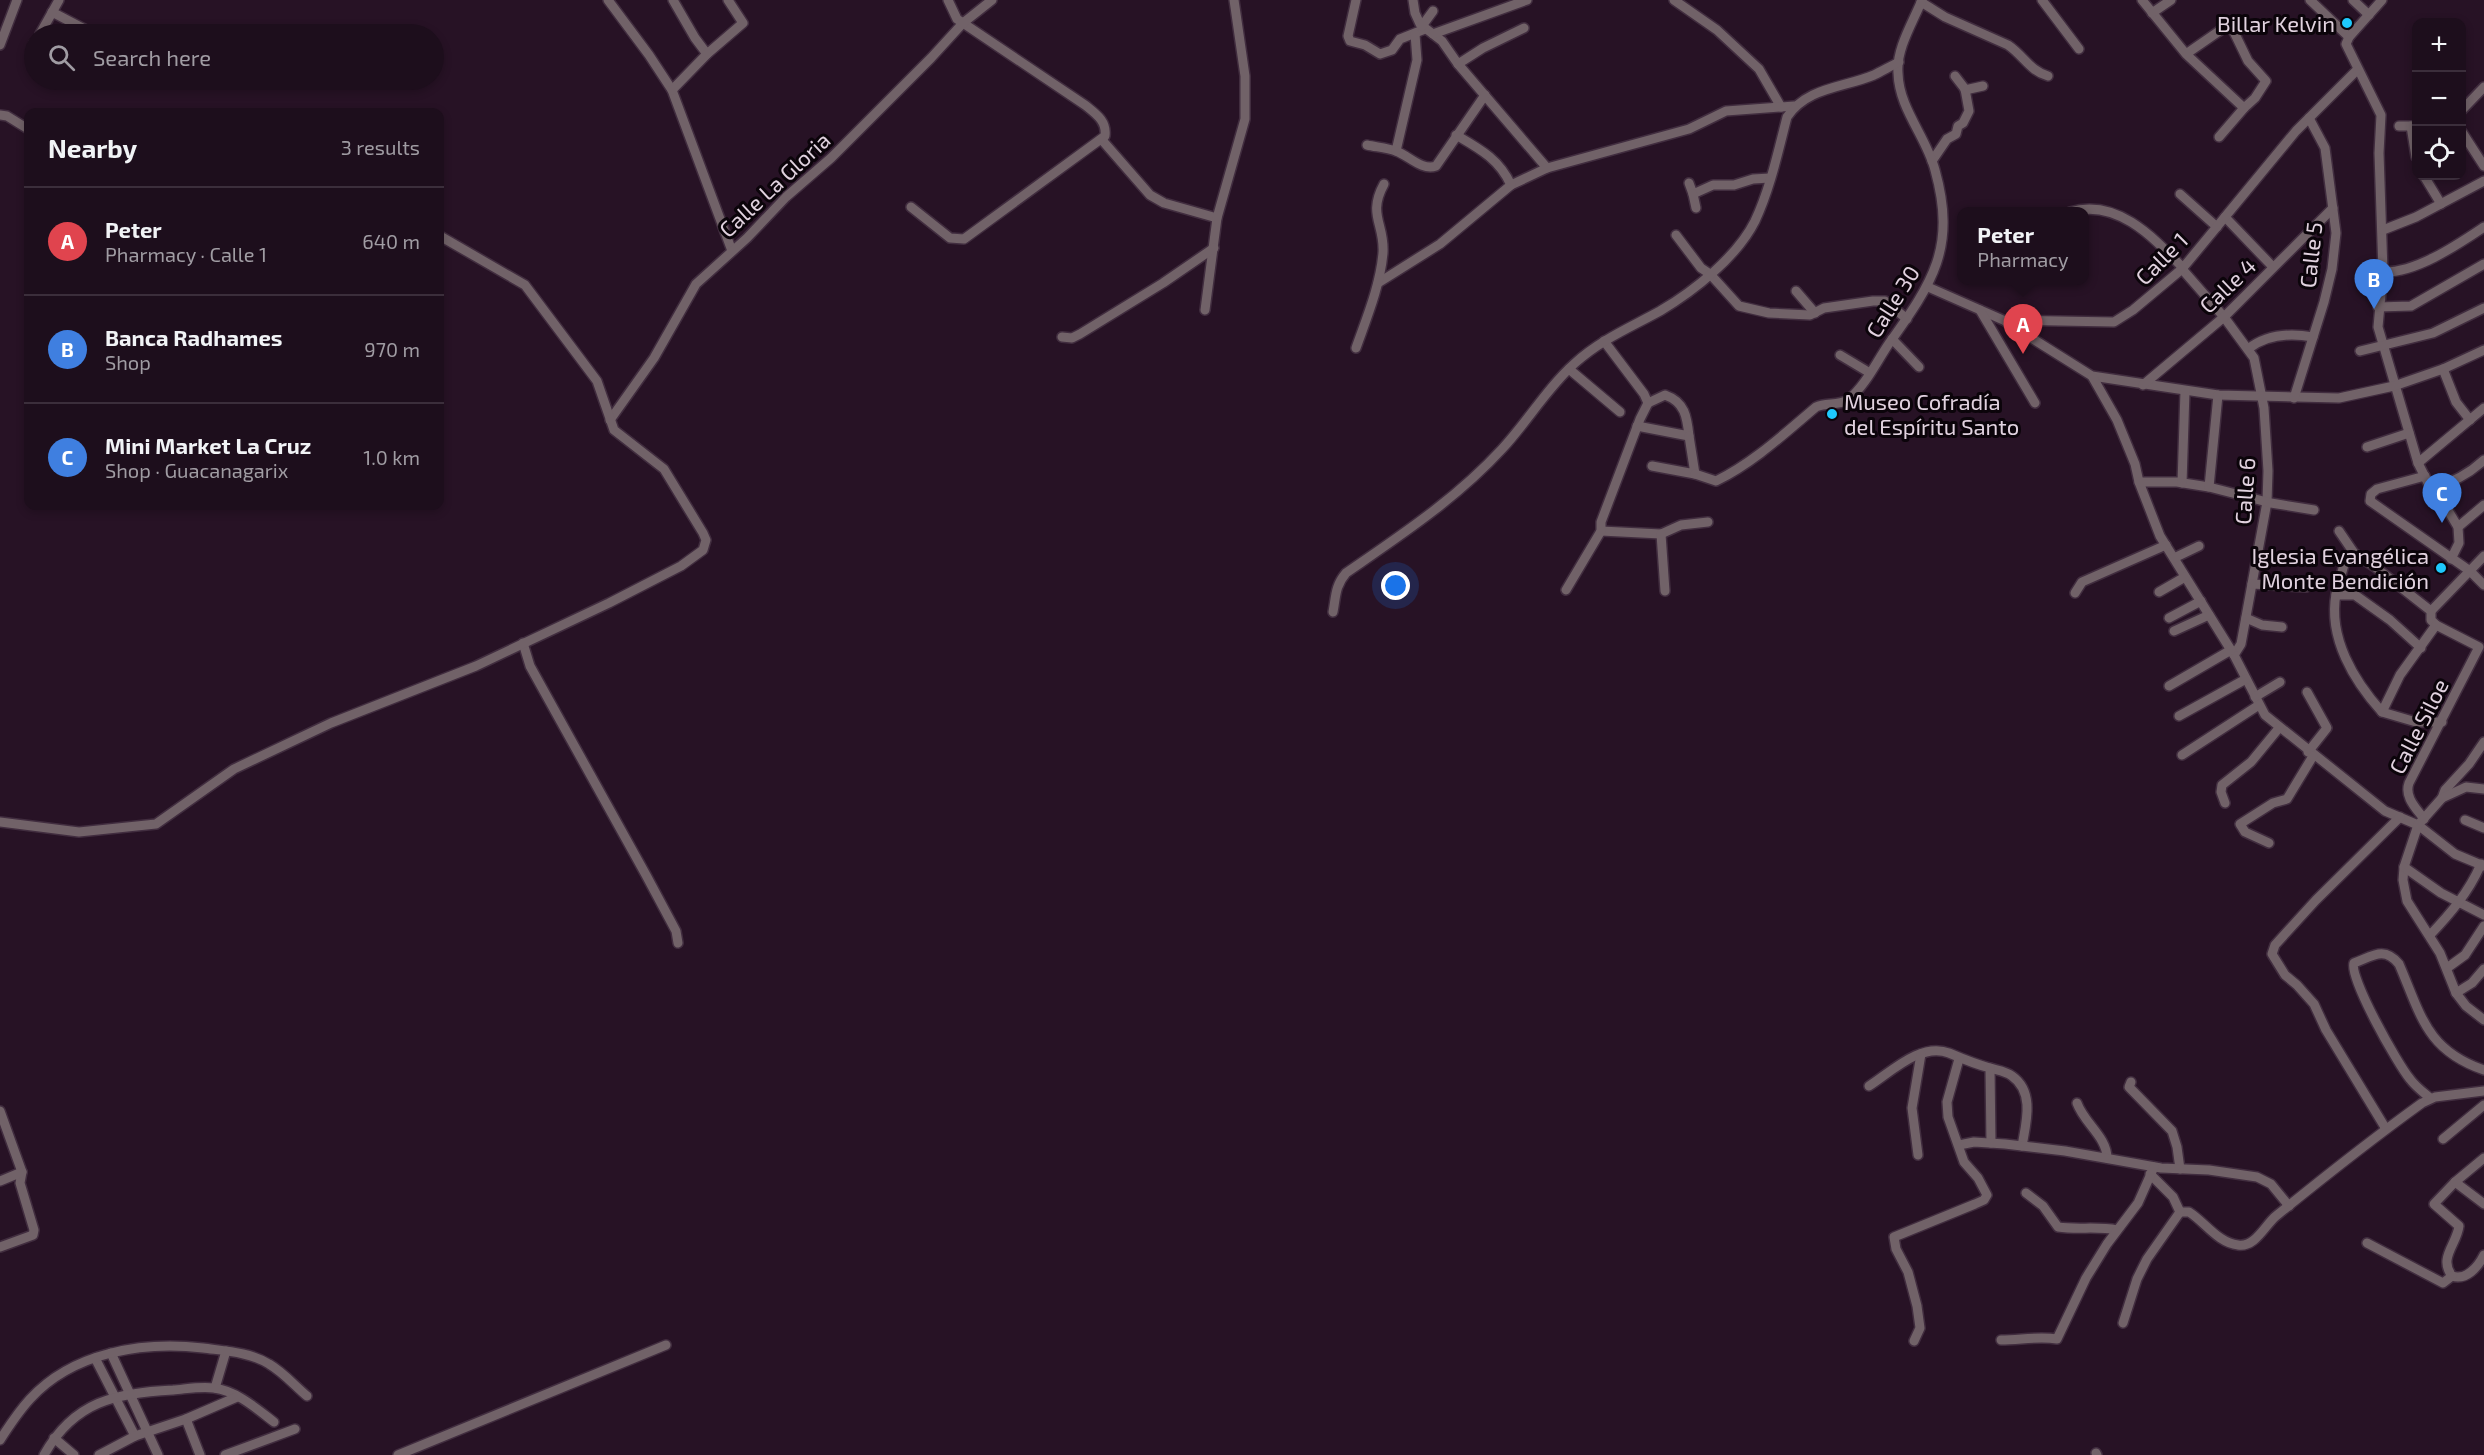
<!DOCTYPE html>
<meta charset="utf-8">
<style>
:root{--surface:#1d0e1c;--page:#251725;--text:#f1f3f6;--muted:#a09ca3;--line:#3b2e3b;--accent:#b45309}
body{margin:0;font-family:"Exo 2",sans-serif;background:var(--page);color:var(--text)}
.controls{position:absolute;right:18px;top:18px;display:grid;overflow:hidden;border-radius:12px;box-shadow:0 3px 9px #0003}
.controls button{width:54px;height:54px;display:grid;place-items:center;padding:0;border:0;border-bottom:2px solid var(--line);background:var(--surface);color:var(--text);font:30px sans-serif}
.you{position:absolute;left:1396px;top:586px;width:21px;height:21px;margin:-15px;border:4px solid #fff;border-radius:50%;background:#1a73e8;box-shadow:0 0 0 9px #1a73e833}
.badge{display:grid;place-items:center;width:39px;height:39px;border-radius:50%;background:var(--accent);color:#fff;font-size:20px;font-weight:700}
.pin{position:absolute;translate:-50% -50px;filter:drop-shadow(0 2px 3px #0008)}
.pin::after{content:'';position:absolute;top:32px;width:21px;height:18px;background:inherit;clip-path:polygon(0 0,100% 0,50% 100%)}
.popup{position:absolute;left:1957px;top:207px;width:132px;height:78px;box-sizing:border-box;display:grid;place-content:center;border-radius:12px;background:var(--surface);filter:drop-shadow(0 2px 4px #0005);font-size:20px;white-space:nowrap;color:var(--muted)}
.popup b{font-size:22px;color:var(--text)}
.popup::after{content:'';position:absolute;left:50%;top:100%;margin-left:-12px;border:12px solid transparent;border-top-color:var(--surface)}
.list{margin:0;padding:0;list-style:none}
h2{display:flex;justify-content:space-between;align-items:center;height:78px;margin:0;padding:0 24px;font-size:26px}
h2 small{font-size:20px;font-weight:400;color:var(--muted)}
.list li{display:grid;grid-template-columns:39px 1fr auto;gap:18px;align-items:center;box-sizing:border-box;height:108px;padding:0 24px;border-top:2px solid var(--line)}
.list b{display:block;font-size:22px;white-space:nowrap}
.list p{margin:0;font-size:20px;white-space:nowrap;color:var(--muted)}
.list em{font-size:20px;font-style:normal;color:var(--muted)}
.icon{flex:none;width:33px;height:33px;fill:none;stroke:currentColor;stroke-width:2;stroke-linecap:round;stroke-linejoin:round}
.map{position:relative;flex:none;width:2484px;height:1455px;overflow:hidden}
.search{position:absolute;background:var(--surface);box-shadow:0 3px 9px #0003;left:24px;top:24px;width:420px;height:66px;display:flex;align-items:center;gap:15px;box-sizing:border-box;padding:0 21px;border-radius:33px;color:var(--muted);font-size:22px}
.panel{position:absolute;background:var(--surface);box-shadow:0 3px 9px #0003;left:24px;top:108px;width:420px;height:402px;border-radius:12px}
.map>svg:first-child{display:block}
</style>
<div class="map">
<svg width="2484" height="1455" viewBox="0 0 2484 1455">
<rect width="100%" height="100%" fill="#271225"/>
<g fill="none" stroke-linecap="round" stroke-linejoin="round">
<defs>
<g id="minor">
<path d="M608 0 649 55 672 90 732 251"/>
<path d="M673 0 695 38 707 54"/>
<path d="M1356 0 1348 36 1350 41 1365 45 1380 54 1392 50 1400 39 1425 29"/>
<path d="M1413 0 1415 13 1420 24 1442 41 1458 64 1547 168"/>
<path d="M1674 0 1717 30 1759 69 1781 107"/>
<path d="M2042 0 2079 49"/>
<path d="M2142 0 2186 54 2244 108 2255 98 2266 81 2248 61 2234 32 2228 25 2186 54"/>
<path d="M2310 0 2349 37"/>
<path d="M2353 0 2369 15"/>
<path d="M2382 0 2349 37 2346 44 2381 115 2379 153 2383 272 2378 327 2418 463 2431 489 2446 507 2458 527 2459 543 2451 559"/>
<path d="M1921 2 1945 17 2008 45C2023 55 2030 71 2048 76"/>
<path d="M52 12 94 34"/>
<path d="M2152 13 2171 0"/>
<path d="M1422 26 1433 11"/>
<path d="M40 34 59 0"/>
<path d="M1433 34 1527 0"/>
<path d="M0 45 17 0"/>
<path d="M33 46 34 43"/>
<path d="M1458 64 1483 48 1524 28"/>
<path d="M672 90 707 54 743 23 728 0"/>
<path d="M1965 90 1983 86"/>
<path d="M2462 110 2484 87"/>
<path d="M0 115 7 116 28 129"/>
<path d="M2399 126H2416"/>
<path d="M2411 126 2416 157"/>
<path d="M2462 132 2484 166"/>
<path d="M2219 137 2244 108"/>
<path d="M1102 140 1150 195 1164 203 1217 218"/>
<path d="M1367 145C1376 147 1387 148 1396 151 1409 156 1422 171 1436 166L1485 95"/>
<path d="M1396 151 1417 60 1415 34"/>
<path d="M1932 161 1947 139 1956 134 1958 126 1963 123 1969 111 1965 89 1955 76"/>
<path d="M2424 176 2441 204"/>
<path d="M1689 183 1693 194 1713 185H1734L1753 179 1770 178"/>
<path d="M1511 185 1547 168 1689 129 1726 111 1794 106"/>
<path d="M1693 194 1696 208"/>
<path d="M2180 194 2217 227"/>
<path d="M911 207 950 238 964 239 1105 136C1107 121 1096 114 1085 105L963 23 957 19 948 0"/>
<path d="M2070 212C2117 198 2153 237 2183 268"/>
<path d="M2225 217 2273 267"/>
<path d="M2383 230 2416 217 2484 181"/>
<path d="M1676 235 1701 268 1710 274 1739 306 1769 313 1810 315 1824 308 1873 301H1885L1907 319"/>
<path d="M2182 269 2224 317 2254 358 2264 408 2268 471 2267 502 2241 644 2234 655"/>
<path d="M2383 272C2416 273 2457 245 2484 227"/>
<path d="M1378 283 1440 244 1511 185C1499 159 1480 149 1456 135"/>
<path d="M1928 287 2003 320 2114 322 2133 310 2182 269 2296 131 2357 70"/>
<path d="M1796 291 1815 313"/>
<path d="M2378 307 2411 306 2484 264"/>
<path d="M1205 310 1217 218 1245 119V76L1234 0"/>
<path d="M1980 310 2035 403"/>
<path d="M2006 322 2092 376 2218 395 2339 398 2394 386 2443 369 2484 350"/>
<path d="M1062 337 1072 338 1080 334 1163 283 1214 248"/>
<path d="M1892 339 1919 367"/>
<path d="M1356 348C1367 317 1380 286 1383 253 1385 224 1367 215 1384 184"/>
<path d="M2248 349C2267 334 2291 333 2313 337"/>
<path d="M2360 351 2433 333 2484 308"/>
<path d="M1840 355 1870 373"/>
<path d="M1569 369 1620 412"/>
<path d="M2443 369 2456 402 2470 420"/>
<path d="M2092 376 2117 420 2135 464 2139 482 2160 536 2234 655 2265 715 2385 811 2418 825 2455 854 2484 866"/>
<path d="M2143 385 2224 317 2333 208"/>
<path d="M2294 398 2324 302 2332 269 2336 233 2325 148 2309 118"/>
<path d="M610 420 654 358 696 284 747 238 786 197 831 158 931 58 963 23 992 0"/>
<path d="M1637 426 1689 436C1687 417 1685 402 1665 395L1648 403"/>
<path d="M2367 447 2409 433"/>
<path d="M2418 463 2484 408"/>
<path d="M1652 466 1695 474 1689 436"/>
<path d="M1695 474 1716 481C1753 463 1784 434 1816 407 1826 402 1837 406 1848 400 1865 386 1876 363 1888 345 1932 283 1957 249 1935 170 1926 136 1899 109 1898 73 1896 49 1913 22 1922 0"/>
<path d="M2425 476 2377 489 2371 494 2370 501 2470 571 2484 585"/>
<path d="M2139 482H2177L2209 487 2271 503 2314 510"/>
<path d="M2182 483 2185 391"/>
<path d="M2209 487 2218 395"/>
<path d="M2431 489C2452 483 2468 475 2484 460"/>
<path d="M2458 527 2484 505"/>
<path d="M1601 531 1661 534 1681 525 1708 522"/>
<path d="M2339 531 2354 553 2375 567 2431 611V620L2436 625 2479 647 2409 783C2404 797 2416 808 2424 819"/>
<path d="M1661 534 1665 591"/>
<path d="M2354 553 2346 557C2343 569 2339 582 2336 594 2328 638 2354 681 2382 712"/>
<path d="M2174 558 2199 546"/>
<path d="M2252 584 2306 587"/>
<path d="M1566 590 1601 531V522L1640 419 1648 403 1644 394 1604 341"/>
<path d="M2159 592 2185 577"/>
<path d="M2075 593 2082 582 2166 545"/>
<path d="M2336 595H2355L2390 620 2421 648"/>
<path d="M2431 611 2484 556"/>
<path d="M1333 612C1336 596 1335 586 1346 573 1401 535 1456 499 1502 449 1528 421 1547 388 1575 363 1600 340 1631 327 1660 311 1694 291 1737 257 1755 221 1770 189 1778 152 1787 117 1807 87 1843 88 1874 75 1882 71 1891 66 1899 62"/>
<path d="M2169 618 2201 601"/>
<path d="M2246 618 2262 625 2282 627"/>
<path d="M2436 625 2400 675 2382 712 2416 722H2442"/>
<path d="M2174 631 2209 615"/>
<path d="M523 643 530 666 646 875 676 931 678 943"/>
<path d="M2169 686 2231 650"/>
<path d="M2307 692 2327 728 2308 752"/>
<path d="M2255 697 2280 682"/>
<path d="M2179 716 2246 679"/>
<path d="M2484 742 2469 764 2445 790 2442 798 2418 825 2404 867 2403 880 2407 901 2440 953 2456 993 2466 1006 2484 1020"/>
<path d="M2182 755 2259 705"/>
<path d="M2442 798 2466 787 2484 789"/>
<path d="M2225 803 2221 792 2222 785 2251 762 2279 728"/>
<path d="M2465 820 2484 828"/>
<path d="M0 822 79 832 156 824 234 769 331 723 476 666 609 603 681 566 703 550 706 540 703 533 664 469 614 430 597 381 525 285 440 236"/>
<path d="M2269 843 2245 832 2240 824 2273 803 2287 799 2313 756"/>
<path d="M2404 867 2441 893 2484 915"/>
<path d="M2430 935C2450 914 2469 892 2481 864"/>
<path d="M2447 968 2465 955 2484 926"/>
<path d="M2456 993 2472 983 2484 969"/>
<path d="M1990 1068C1996 1070 2006 1071 2012 1076 2035 1092 2026 1123 2022 1146"/>
<path d="M2131 1082 2129 1087 2172 1131 2177 1147 2180 1169"/>
<path d="M1869 1086C1891 1072 1921 1042 1949 1053 1963 1059 1975 1064 1990 1068L1991 1143"/>
<path d="M2430 1098C2423 1092 2415 1086 2410 1079 2398 1065 2348 976 2354 963 2373 956 2384 946 2399 964 2421 1015 2426 1050 2484 1070"/>
<path d="M2077 1103C2084 1123 2107 1137 2107 1158"/>
<path d="M0 1111 22 1172 20 1183 34 1230 33 1235 0 1247"/>
<path d="M2386 1129 2326 1030 2314 1004 2297 985 2285 975 2272 954 2275 945 2316 900 2400 817"/>
<path d="M2443 1139 2484 1105"/>
<path d="M1959 1145 1974 1142 2005 1144 2065 1151 2161 1168 2209 1170 2257 1177 2271 1184 2289 1206"/>
<path d="M1918 1155 1912 1108 1921 1054"/>
<path d="M2484 1158 2455 1182 2434 1204 2459 1226C2457 1244 2438 1258 2452 1276 2466 1281 2478 1267 2484 1255"/>
<path d="M0 1181 22 1172"/>
<path d="M2455 1182 2484 1204"/>
<path d="M2026 1193 2043 1206 2058 1227C2078 1230 2097 1226 2117 1230"/>
<path d="M2180 1212H2189C2205 1222 2218 1243 2238 1245 2255 1248 2265 1225 2276 1216 2324 1177 2372 1139 2422 1103L2435 1097 2484 1091"/>
<path d="M2367 1243 2443 1283 2452 1276"/>
<path d="M2123 1323 2137 1279 2147 1259 2180 1212 2173 1197 2150 1174"/>
<path d="M2001 1340C2020 1340 2038 1336 2057 1339L2086 1278 2107 1244 2138 1203 2154 1167"/>
<path d="M1914 1341 1920 1328 1917 1306 1908 1272 1896 1249 1894 1237 1975 1204 1984 1200 1987 1195 1978 1178 1964 1162 1948 1117 1947 1102 1959 1059"/>
<path d="M111 1353 158 1455"/>
<path d="M95 1358 135 1436"/>
<path d="M215 1388 226 1351"/>
<path d="M54 1438 74 1455"/>
<path d="M0 1440C9 1426 19 1411 30 1399 73 1352 143 1341 203 1348 225 1351 250 1352 269 1364 283 1372 295 1386 307 1396"/>
<path d="M2096 1453 2097 1455"/>
<path d="M44 1455C74 1401 116 1393 173 1390 186 1389 201 1386 214 1388 237 1391 257 1409 274 1422"/>
<path d="M99 1455 135 1436 186 1419"/>
<path d="M200 1455 186 1419 237 1397"/>
<path d="M225 1455 295 1429"/>
<path d="M398 1455 666 1345"/>
</g>
</defs>
<use href="#minor" stroke="#412d3f" stroke-width="12"/>
<use href="#minor" stroke="#716268" stroke-width="9"/>
</g>
<g fill="#1ec9fd" stroke="#0b040a" stroke-width="2">
<circle cx="2347" cy="23" r="6"/>
<circle cx="1832" cy="414" r="6"/>
<circle cx="2441" cy="568" r="6"/>
</g>
<g text-anchor="middle" dominant-baseline="central" stroke-width="6" stroke-linejoin="round" paint-order="stroke">
<g font-size="22" fill="#e1d2df" stroke="#0b040a" text-anchor="end">
<text x="2335" y="23">Billar Kelvin</text>
<text x="1844" y="401" text-anchor="start">Museo Cofradía<tspan x="1844" dy="25">del Espíritu Santo</tspan></text>
<text x="2429" y="555">Iglesia Evangélica<tspan x="2429" dy="25">Monte Bendición</tspan></text>
</g>
<g font-size="22" fill="#e1d2df" stroke="#0b040a">
<text transform="translate(774 184) rotate(-43)">Calle La Gloria</text>
<text transform="translate(2310 255) rotate(-84)">Calle 5</text>
<text transform="translate(2161 258) rotate(-45)">Calle 1</text>
<text transform="translate(2227 285) rotate(-44)">Calle 4</text>
<text transform="translate(1892 301) rotate(-58)">Calle 30</text>
<text transform="translate(2244 491) rotate(-86)">Calle 6</text>
<text transform="translate(2418 726) rotate(-63)">Calle Siloe</text>
</g>
</g>
</svg>
<div class="controls">
<button>+</button>
<button>−</button>
<button><svg class="icon" aria-label="locate" viewBox="0 0 24 24"><circle cx="12" cy="12" r="6"/><path d="M12 2v4M12 18v4M2 12h4M18 12h4"/></svg></button>
</div>
<div class="you"></div>
<div class="pin badge" style="left:2023px;top:354px;background:#e0444e">A</div>
<div class="popup"><b>Peter</b>Pharmacy</div>
<div class="pin badge" style="left:2374px;top:309px;background:#3f7fe0">B</div>
<div class="pin badge" style="left:2442px;top:523px;background:#3f7fe0">C</div>
<div class="search"><svg class="icon" aria-label="search" viewBox="0 0 24 24"><circle cx="10" cy="10" r="6"/><path d="M15 15l6 6"/></svg>Search here</div>
<section class="panel">
<h2>Nearby<small>3 results</small></h2>
<ul class="list">
<li><span class="badge" style="background:#e0444e">A</span><div><b>Peter</b><p>Pharmacy · Calle 1</p></div><em>640 m</em></li>
<li><span class="badge" style="background:#3f7fe0">B</span><div><b>Banca Radhames</b><p>Shop</p></div><em>970 m</em></li>
<li><span class="badge" style="background:#3f7fe0">C</span><div><b>Mini Market La Cruz</b><p>Shop · Guacanagarix</p></div><em>1.0 km</em></li>
</ul>
</section>
</div>
